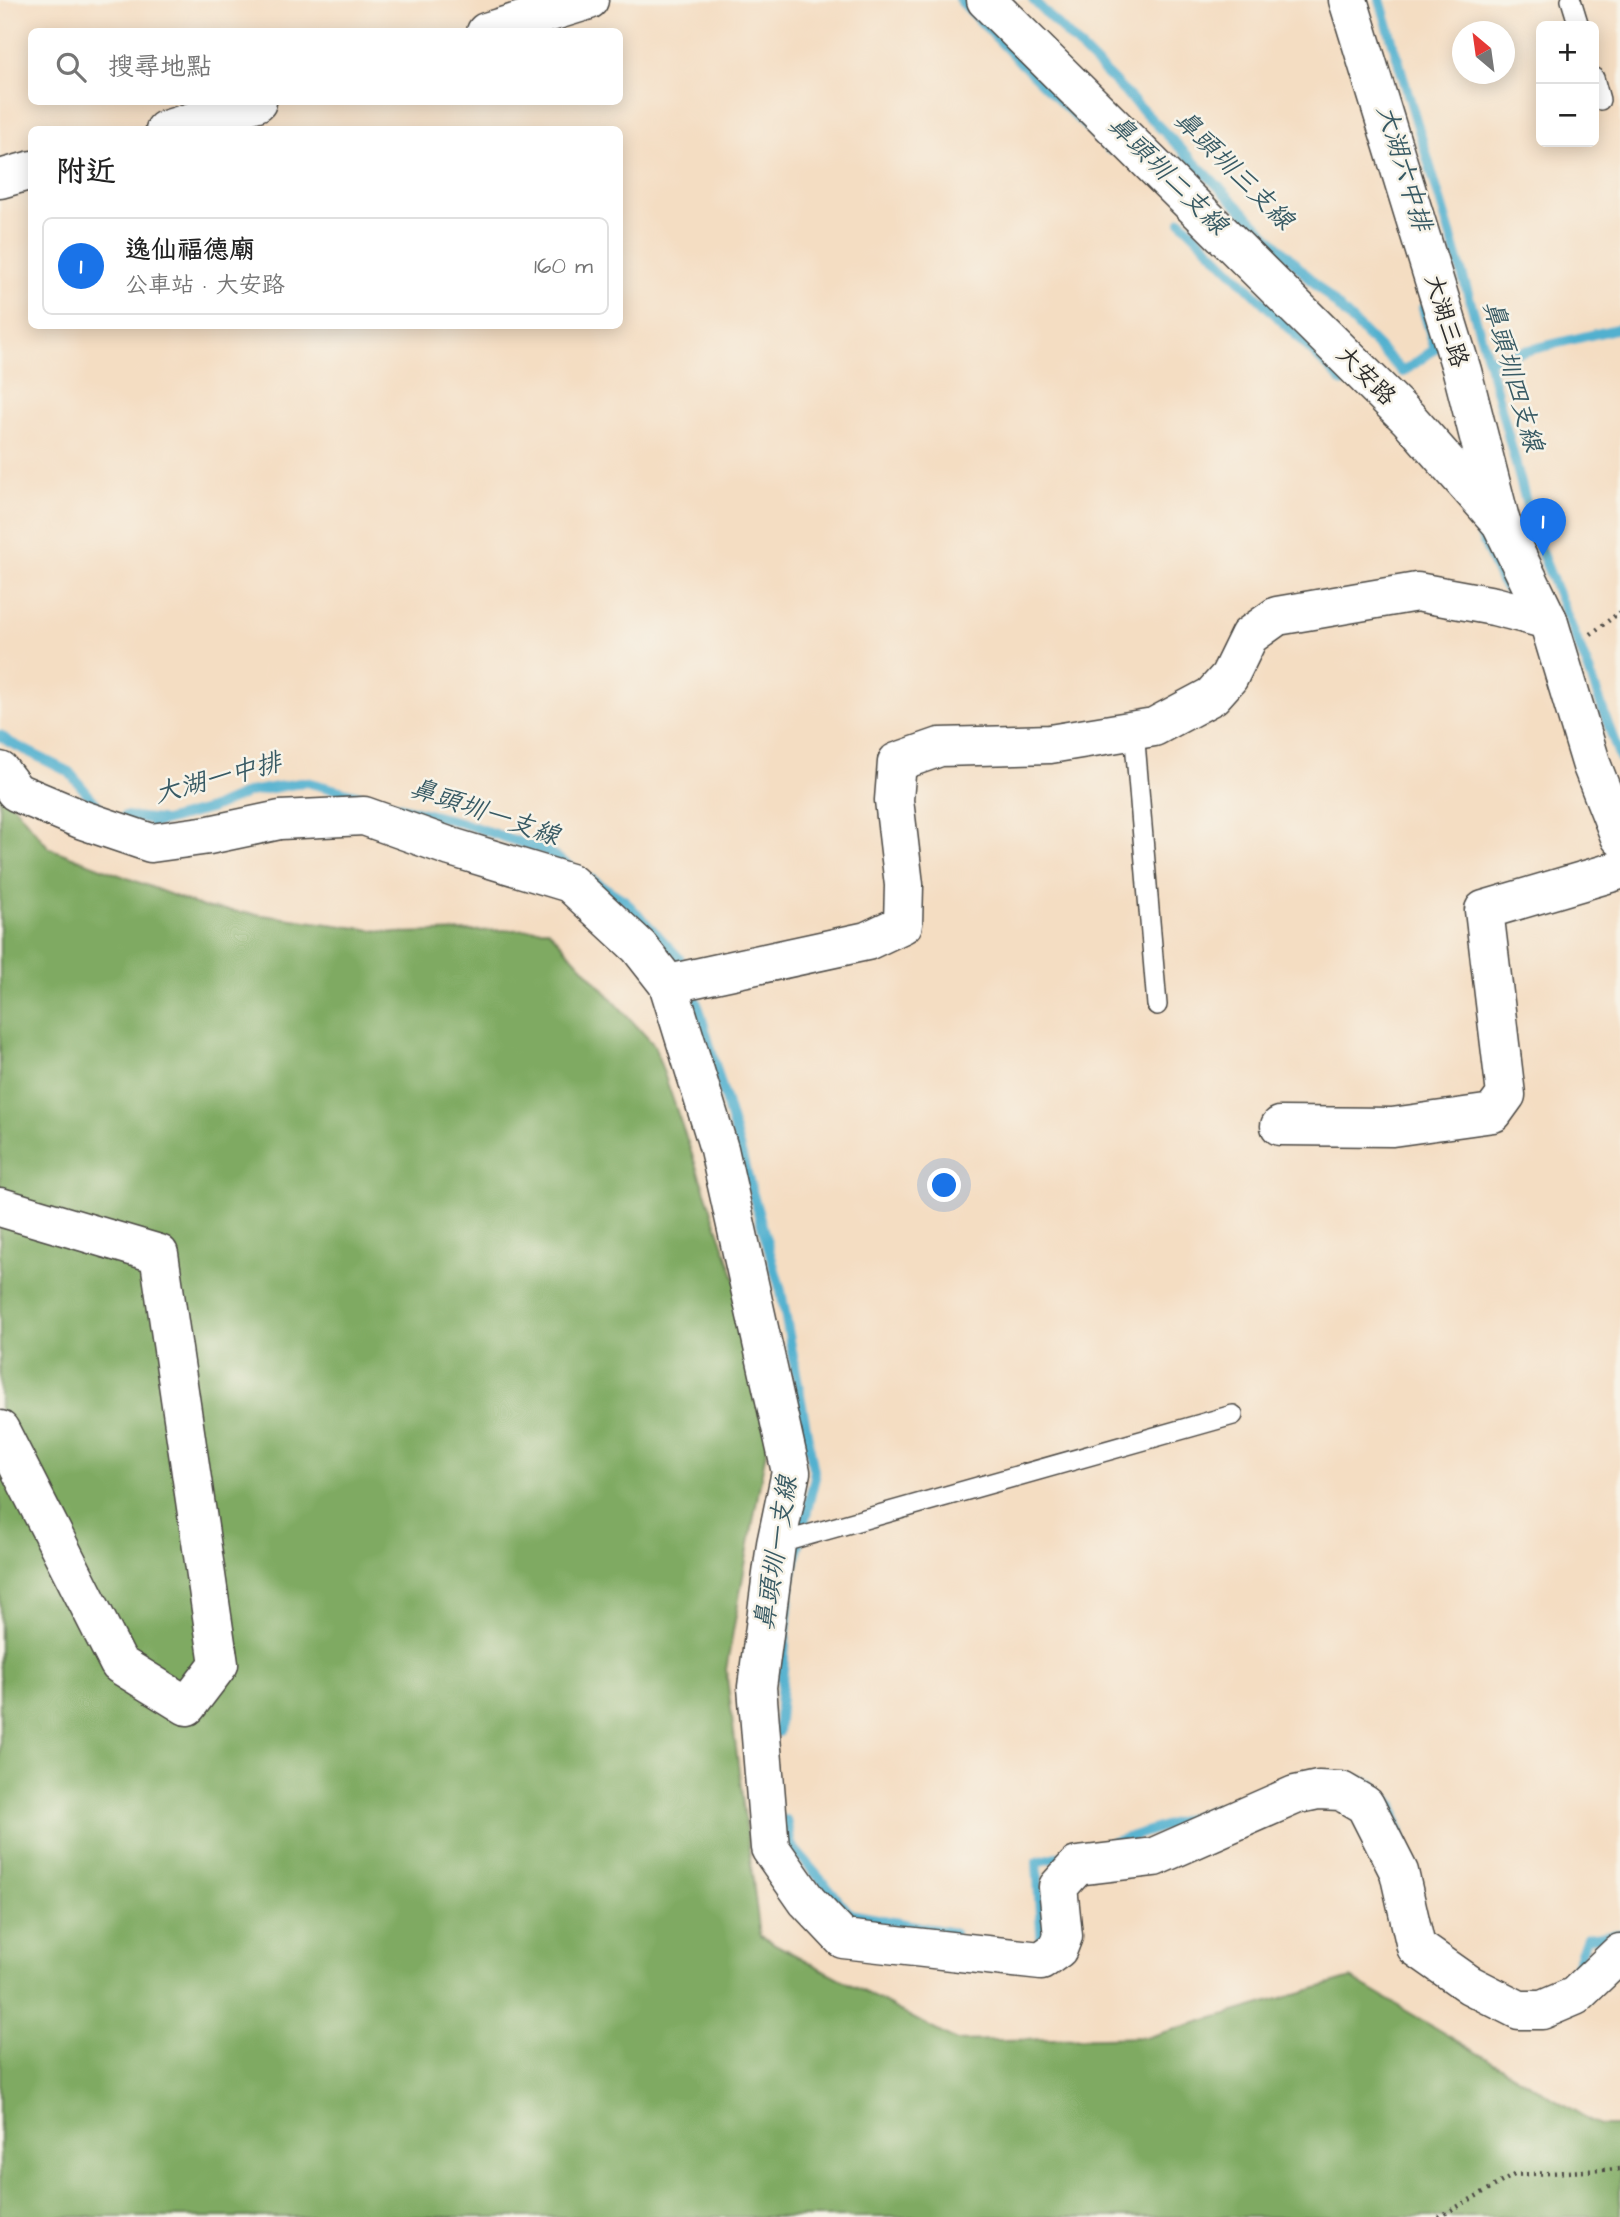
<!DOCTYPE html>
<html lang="zh-TW">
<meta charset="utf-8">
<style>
:root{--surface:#fff;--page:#f6f6f6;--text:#222;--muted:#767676;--line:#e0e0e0;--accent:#1a73e8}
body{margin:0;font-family:"Architects Daughter","LXGW WenKai TC",sans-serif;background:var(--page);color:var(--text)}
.controls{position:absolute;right:21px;top:21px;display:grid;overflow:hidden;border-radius:10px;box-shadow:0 4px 18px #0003}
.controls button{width:63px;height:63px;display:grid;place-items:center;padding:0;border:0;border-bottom:2px solid var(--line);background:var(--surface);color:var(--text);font:35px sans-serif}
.compass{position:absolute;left:1452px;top:21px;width:63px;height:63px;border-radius:50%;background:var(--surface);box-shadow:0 4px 18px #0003;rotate:331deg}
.you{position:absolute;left:945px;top:1186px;width:24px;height:24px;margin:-18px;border:5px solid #fff;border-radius:50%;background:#1a73e8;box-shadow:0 0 0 10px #1a73e833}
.badge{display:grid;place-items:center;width:46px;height:46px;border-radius:50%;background:var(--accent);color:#fff;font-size:23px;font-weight:700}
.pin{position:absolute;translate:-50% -58px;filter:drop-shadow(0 2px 4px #0008)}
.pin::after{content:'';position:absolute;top:37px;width:24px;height:21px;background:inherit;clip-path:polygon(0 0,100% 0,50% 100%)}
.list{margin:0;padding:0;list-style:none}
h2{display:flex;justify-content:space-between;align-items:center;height:91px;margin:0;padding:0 28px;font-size:30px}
h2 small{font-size:23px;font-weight:400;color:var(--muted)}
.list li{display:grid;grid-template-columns:46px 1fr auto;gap:21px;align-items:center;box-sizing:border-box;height:98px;margin:0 14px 14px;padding:0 14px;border:2px solid var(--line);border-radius:10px}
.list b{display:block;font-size:26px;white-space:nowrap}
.list p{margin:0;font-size:23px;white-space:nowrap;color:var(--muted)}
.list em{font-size:23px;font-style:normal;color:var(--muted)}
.icon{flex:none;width:38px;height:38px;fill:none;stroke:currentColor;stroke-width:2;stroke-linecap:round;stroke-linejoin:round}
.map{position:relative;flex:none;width:1620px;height:2217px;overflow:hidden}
.search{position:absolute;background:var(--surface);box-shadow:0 4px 18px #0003;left:28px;top:28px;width:595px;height:77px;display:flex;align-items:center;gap:18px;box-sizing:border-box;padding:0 24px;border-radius:10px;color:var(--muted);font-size:26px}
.panel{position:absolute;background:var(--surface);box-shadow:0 4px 18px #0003;left:28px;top:126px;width:595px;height:203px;border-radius:10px}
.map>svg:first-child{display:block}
</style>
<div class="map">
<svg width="1620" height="2217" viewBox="0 0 1620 2217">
<rect width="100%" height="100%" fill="#f7f3e8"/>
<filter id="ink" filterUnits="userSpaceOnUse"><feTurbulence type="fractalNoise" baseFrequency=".0143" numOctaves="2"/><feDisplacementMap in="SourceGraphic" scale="14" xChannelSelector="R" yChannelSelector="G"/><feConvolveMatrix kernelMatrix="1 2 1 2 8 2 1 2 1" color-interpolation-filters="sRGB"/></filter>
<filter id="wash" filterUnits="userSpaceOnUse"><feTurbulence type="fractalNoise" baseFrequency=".00686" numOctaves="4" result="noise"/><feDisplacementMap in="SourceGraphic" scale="28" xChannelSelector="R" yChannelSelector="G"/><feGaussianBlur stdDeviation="1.57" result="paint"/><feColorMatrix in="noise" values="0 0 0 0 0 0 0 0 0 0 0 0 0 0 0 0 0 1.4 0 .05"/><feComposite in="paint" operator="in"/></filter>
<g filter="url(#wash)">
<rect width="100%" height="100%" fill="#f4ddc2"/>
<path fill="#7faa62" stroke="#556a46" stroke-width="2" d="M0 789 49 848 203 907 395 933 548 929 654 1045 776 1396 726 1670 760 1936 956 2041 1148 2037 1351 1978 1600 2126H1620V2217H0Z"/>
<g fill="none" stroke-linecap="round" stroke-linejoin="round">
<g stroke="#51b0cf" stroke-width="10">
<path d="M960 0 1023 65 1110 150"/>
<path d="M1033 0 1403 372"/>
<path d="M1380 0 1488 360 1536 539 1588 668 1620 758"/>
<path d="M1181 221 1343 382"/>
<path d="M1488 360 1620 328"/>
<path d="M1403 372 1435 349 1423 308"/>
<path d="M1471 512 1501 581 1515 600"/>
<path d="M0 735 9 742 69 772 104 813"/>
<path d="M125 816 160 820"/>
<path d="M153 824 210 809 249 792 306 782 459 822 546 851 571 867"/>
<path d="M591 879 624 900 679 958 684 972"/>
<path d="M690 987 699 1009 781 1291 815 1477 790 1581 778 1732"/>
<path d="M1349 1777 1372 1784 1393 1805 1402 1842"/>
<path d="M786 1820 791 1845 850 1914 954 1933"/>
<path d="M1105 1845 1217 1809"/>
<path d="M1042 1949 1037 1862 1073 1853"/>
<path d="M1568 1981 1571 1978 1587 1938 1620 1934"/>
</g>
</g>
</g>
<g filter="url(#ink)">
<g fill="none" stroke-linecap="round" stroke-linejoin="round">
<defs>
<g id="service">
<path d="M1571 0 1579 26"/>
<path d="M1594 78 1600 100"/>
<path d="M1134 730 1157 1005"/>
<path d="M776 1544 1233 1415"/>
</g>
<g id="minor">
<path d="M1348 0 1462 371 1501 523"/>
<path d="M486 32 589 0"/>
<path d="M165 130 257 102"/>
<path d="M0 179 32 170"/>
<path d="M0 771 16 792 83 820 151 843 209 835 280 820 364 816 451 847 570 883 639 947 668 984 719 1149 791 1472 776 1544 757 1687 770 1848 807 1901 843 1939 1041 1961 1058 1949 1063 1936 1058 1887 1077 1866 1154 1857 1295 1795 1318 1790 1341 1791 1365 1805 1399 1872 1416 1947 1470 1985 1519 2010H1542L1575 1996 1620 1953"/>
<path d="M668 984 867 941 903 924 904 885 894 800 897 762 940 747 1050 744 1154 727 1212 696 1229 677 1249 636 1277 616 1417 592 1494 606 1548 620"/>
<path d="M1280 1126 1392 1127 1493 1113 1506 1095 1484 910 1620 870"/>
<path d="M0 1207 159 1254 219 1664 187 1706 119 1664 0 1430"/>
</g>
<path id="tertiary" d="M986 0 1408 418 1501 523 1548 620 1592 766 1620 837"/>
</defs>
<use href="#service" stroke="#494642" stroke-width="22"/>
<use href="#minor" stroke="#494642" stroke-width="41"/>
<use href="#tertiary" stroke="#494642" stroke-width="41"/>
<g stroke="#494642" stroke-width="4.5" stroke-dasharray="2 5" stroke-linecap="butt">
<path d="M1591 634 1620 612"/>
<path d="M1439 2217 1514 2175 1620 2169"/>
</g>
<use href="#service" stroke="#fff" stroke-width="19"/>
<use href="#minor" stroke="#fff" stroke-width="38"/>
<use href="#tertiary" stroke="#fff" stroke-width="38"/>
</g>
</g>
<g text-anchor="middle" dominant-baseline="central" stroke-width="5" stroke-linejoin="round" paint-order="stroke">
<g font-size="24" fill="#2b2b2b" stroke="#f7f3e8">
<text transform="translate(1446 321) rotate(73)">大湖三路</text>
<text transform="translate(1366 376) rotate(45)">大安路</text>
</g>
<g font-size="26" font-style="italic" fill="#385a64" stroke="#f7f3e8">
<text transform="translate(1404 168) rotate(73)">大湖六中排</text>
<text transform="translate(1234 170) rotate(45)">鼻頭圳三支線</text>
<text transform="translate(1168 175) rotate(45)">鼻頭圳二支線</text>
<text transform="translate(1513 376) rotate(74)">鼻頭圳四支線</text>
<text transform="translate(218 778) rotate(-15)">大湖一中排</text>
<text transform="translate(485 812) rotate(19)">鼻頭圳一支線</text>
<text transform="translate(776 1553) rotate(-81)">鼻頭圳一支線</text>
</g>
</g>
</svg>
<div class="controls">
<button>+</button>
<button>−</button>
</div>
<svg class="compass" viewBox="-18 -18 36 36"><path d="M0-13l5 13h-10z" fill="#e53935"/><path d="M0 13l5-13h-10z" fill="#767676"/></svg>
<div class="you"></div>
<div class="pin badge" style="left:1543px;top:556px">1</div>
<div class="search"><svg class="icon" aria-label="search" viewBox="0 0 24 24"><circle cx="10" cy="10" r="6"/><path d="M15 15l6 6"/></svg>搜尋地點</div>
<section class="panel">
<h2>附近<small></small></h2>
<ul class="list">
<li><span class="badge">1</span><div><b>逸仙福德廟</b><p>公車站 · 大安路</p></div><em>160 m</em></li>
</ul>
</section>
</div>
